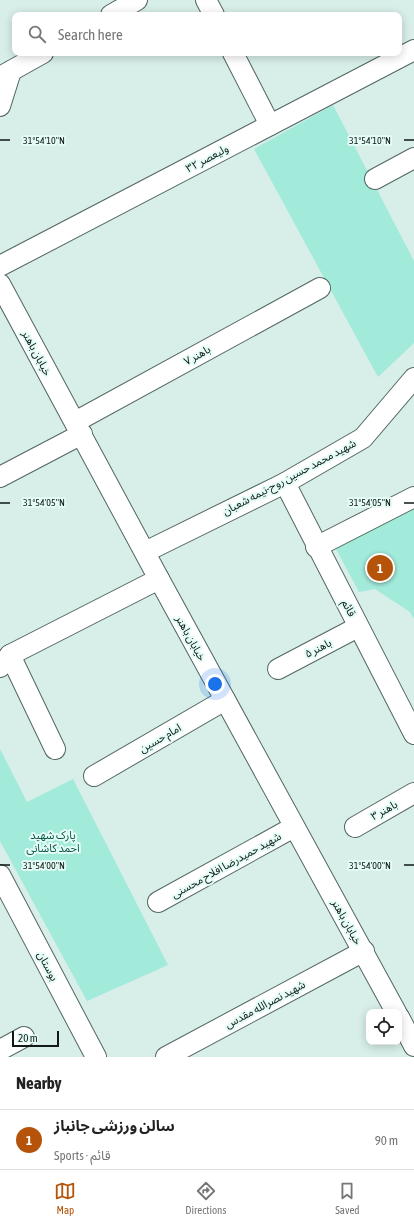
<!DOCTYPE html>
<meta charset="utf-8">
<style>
:root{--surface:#fff;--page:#f6f6f6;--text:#222;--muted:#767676;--line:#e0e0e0;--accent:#b45309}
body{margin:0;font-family:"Asap Condensed","Noto Sans Arabic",sans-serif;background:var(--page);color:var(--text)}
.controls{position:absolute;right:12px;bottom:12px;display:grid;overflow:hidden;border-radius:8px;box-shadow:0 2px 10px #0003}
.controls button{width:36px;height:36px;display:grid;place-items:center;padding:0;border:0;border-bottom:1px solid var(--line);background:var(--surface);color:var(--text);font:20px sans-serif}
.scale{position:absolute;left:12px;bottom:10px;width:47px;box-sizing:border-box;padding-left:4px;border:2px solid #111917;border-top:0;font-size:11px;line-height:14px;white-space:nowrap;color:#111917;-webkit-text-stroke:3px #e4fcf6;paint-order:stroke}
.you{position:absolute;left:215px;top:684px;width:14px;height:14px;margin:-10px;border:3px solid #fff;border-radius:50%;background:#1a73e8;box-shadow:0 0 0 6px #1a73e833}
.badge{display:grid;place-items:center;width:26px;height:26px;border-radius:50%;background:var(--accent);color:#fff;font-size:13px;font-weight:700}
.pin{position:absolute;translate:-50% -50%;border:2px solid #fff;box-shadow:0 1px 4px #0006}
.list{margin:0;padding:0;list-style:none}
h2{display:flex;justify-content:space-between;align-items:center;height:52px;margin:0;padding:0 16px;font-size:17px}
h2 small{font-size:13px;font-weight:400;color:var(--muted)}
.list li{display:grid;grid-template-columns:26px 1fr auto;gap:12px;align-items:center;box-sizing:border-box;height:60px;padding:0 16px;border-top:1px solid var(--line)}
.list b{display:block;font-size:15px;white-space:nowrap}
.list p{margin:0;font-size:13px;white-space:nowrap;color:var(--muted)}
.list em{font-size:13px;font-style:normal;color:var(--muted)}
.icon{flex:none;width:22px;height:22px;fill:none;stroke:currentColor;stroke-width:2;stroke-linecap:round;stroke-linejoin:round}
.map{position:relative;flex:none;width:414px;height:1057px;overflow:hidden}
.search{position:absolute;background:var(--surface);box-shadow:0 2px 10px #0003;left:12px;right:12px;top:12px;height:44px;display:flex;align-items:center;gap:10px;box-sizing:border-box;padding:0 14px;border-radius:8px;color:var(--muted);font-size:15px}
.sheet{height:112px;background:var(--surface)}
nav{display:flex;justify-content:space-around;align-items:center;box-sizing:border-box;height:56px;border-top:1px solid var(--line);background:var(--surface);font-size:11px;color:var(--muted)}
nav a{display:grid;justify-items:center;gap:2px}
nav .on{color:var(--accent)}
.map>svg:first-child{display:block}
</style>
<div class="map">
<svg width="414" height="1057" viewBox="0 0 414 1057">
<rect width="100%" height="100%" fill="#d7eee9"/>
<g fill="#a2eada">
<path d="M333 105 414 261V343L378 377 254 149Z"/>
<path d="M414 506V619L410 612 375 589 359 592 335 547Z"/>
<path d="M0 749 27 802 73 779 168 965 87 1001 0 841Z"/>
</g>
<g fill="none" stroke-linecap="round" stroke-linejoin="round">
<defs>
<g id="minor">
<path d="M206 0 214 15"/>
<path d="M111 15 137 0"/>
<path d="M233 53 270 125"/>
<path d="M0 77 43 53"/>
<path d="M0 106 11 71"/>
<path d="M375 179 414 158"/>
<path d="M0 266 414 50"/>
<path d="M0 284 159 579 396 1012"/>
<path d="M75 422 320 288"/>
<path d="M0 477 82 434"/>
<path d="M285 483 414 734"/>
<path d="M316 547 414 497"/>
<path d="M145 552 285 483 363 438 414 378"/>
<path d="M10 655 55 749"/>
<path d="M0 667 10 655 159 579"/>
<path d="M278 669 358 627"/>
<path d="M94 776 225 700"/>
<path d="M355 827 414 793"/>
<path d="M0 875 96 1057"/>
<path d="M158 902 294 827"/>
<path d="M399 1017 414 1046"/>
<path d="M0 1050 24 1037"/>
<path d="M166 1057 364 951"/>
</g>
</defs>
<use href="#minor" stroke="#526662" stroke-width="22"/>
<use href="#minor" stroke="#fff" stroke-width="20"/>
</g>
<path fill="none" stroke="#111917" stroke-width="1.5" d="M0 140H10M404 140H414M0 503H10M404 503H414M0 865H10M404 865H414"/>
<g text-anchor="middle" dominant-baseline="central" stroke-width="4" stroke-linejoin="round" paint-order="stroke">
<g font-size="11" fill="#111917" stroke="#e4fcf6">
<text transform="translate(207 158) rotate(-28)">ولیعصر ۳۲</text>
<text transform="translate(37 353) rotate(62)">خیابان باهنر</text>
<text transform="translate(197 355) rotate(-29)">باهنر ۷</text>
<text transform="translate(289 477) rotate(-28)">شهید محمد حسین روح-نیمه شعبان</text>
<text transform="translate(349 608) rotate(62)">قائم</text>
<text transform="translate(191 638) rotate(61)">خیابان باهنر</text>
<text transform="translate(318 648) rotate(-27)">باهنر ۵</text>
<text transform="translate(160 738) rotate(-30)">امام حسین</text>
<text transform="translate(384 810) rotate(-29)">باهنر ۳</text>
<text transform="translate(226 865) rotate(-29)">شهید حمیدرضا افلاح محسنی</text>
<text transform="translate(347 922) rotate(61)">خیابان باهنر</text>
<text transform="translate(48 966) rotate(62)">بوستان</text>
<text transform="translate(265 1004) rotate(-28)">شهید نصرالله مقدس</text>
</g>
<g font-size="11" fill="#0a5348" stroke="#e4fcf6">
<text x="53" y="835">پارک شهید<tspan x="53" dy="13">احمد کاشانی</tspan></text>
</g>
</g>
<g font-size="10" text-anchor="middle" fill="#111917" stroke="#e4fcf6" stroke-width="4" stroke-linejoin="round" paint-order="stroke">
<text x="44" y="144">31°54'10"N</text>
<text x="370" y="144">31°54'10"N</text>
<text x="44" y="506">31°54'05"N</text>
<text x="370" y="506">31°54'05"N</text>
<text x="44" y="869">31°54'00"N</text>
<text x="370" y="869">31°54'00"N</text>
</g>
</svg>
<div class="controls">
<button><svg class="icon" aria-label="locate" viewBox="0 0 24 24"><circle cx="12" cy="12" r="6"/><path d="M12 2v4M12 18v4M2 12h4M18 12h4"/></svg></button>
</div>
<div class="scale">20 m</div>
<div class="you"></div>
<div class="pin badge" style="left:380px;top:568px">1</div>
<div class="search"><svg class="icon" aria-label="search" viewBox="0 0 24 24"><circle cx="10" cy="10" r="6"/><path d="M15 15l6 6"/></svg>Search here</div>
</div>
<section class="sheet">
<h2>Nearby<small></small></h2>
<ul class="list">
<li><span class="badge">1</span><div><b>سالن ورزشی جانباز</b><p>Sports · قائم</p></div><em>90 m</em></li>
</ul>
</section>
<nav>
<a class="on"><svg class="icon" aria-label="map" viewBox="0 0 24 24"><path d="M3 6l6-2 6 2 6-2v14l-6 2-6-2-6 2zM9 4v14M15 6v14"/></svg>Map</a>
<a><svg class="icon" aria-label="directions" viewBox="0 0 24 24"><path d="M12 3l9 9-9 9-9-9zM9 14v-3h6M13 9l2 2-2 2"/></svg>Directions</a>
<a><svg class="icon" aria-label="saved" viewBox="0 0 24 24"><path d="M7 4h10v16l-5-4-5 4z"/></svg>Saved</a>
</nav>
